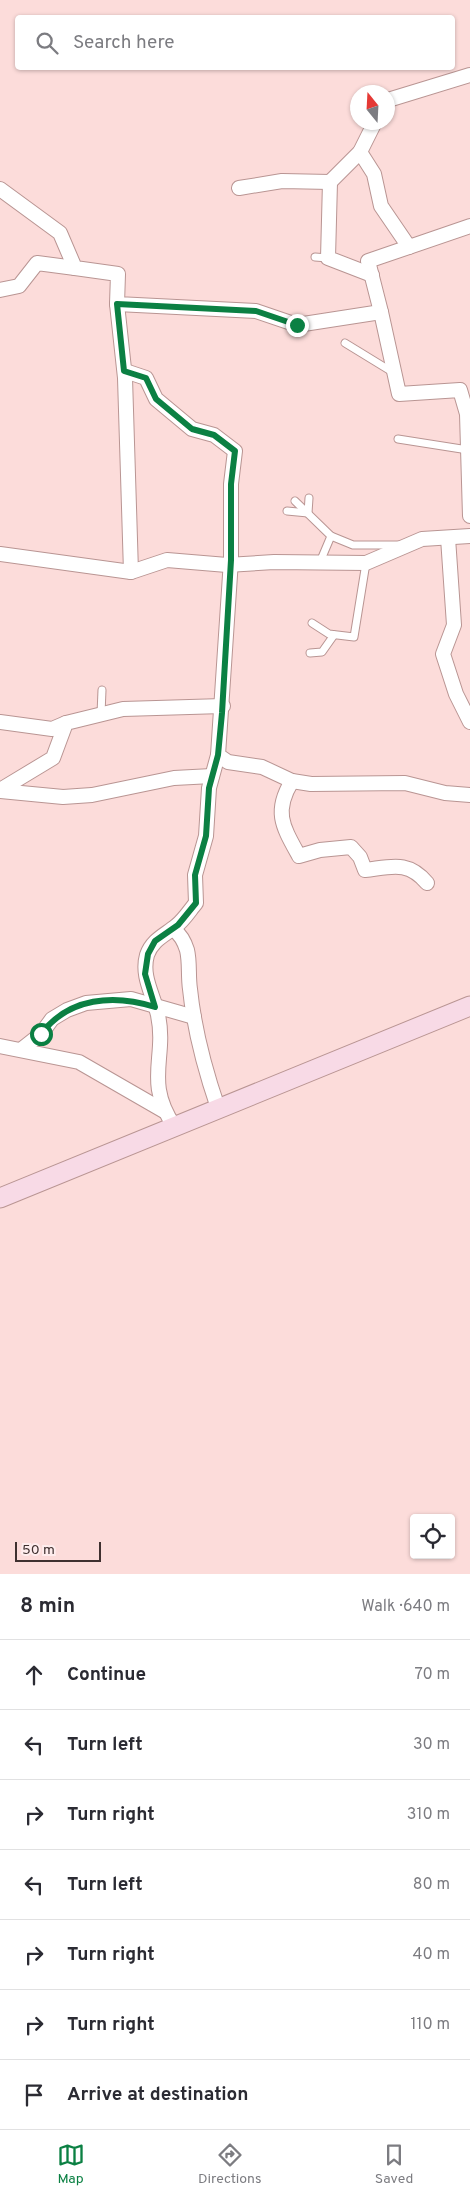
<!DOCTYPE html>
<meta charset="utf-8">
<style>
:root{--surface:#fff;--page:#f2f2f3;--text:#2b2b33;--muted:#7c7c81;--line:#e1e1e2;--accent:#0b8043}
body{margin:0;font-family:Overpass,sans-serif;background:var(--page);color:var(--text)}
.controls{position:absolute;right:15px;bottom:15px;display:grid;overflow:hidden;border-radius:5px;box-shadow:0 1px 4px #0004}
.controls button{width:45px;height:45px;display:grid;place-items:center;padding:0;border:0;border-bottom:1px solid var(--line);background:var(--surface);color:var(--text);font:25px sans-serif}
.compass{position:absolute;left:350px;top:85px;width:45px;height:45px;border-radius:50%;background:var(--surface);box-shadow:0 1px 4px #0004;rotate:342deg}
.scale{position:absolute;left:15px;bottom:12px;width:86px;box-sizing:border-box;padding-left:5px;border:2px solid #3f302f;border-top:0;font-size:14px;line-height:18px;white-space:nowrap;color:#3f302f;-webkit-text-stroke:4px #feeded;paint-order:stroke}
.stop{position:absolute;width:15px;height:15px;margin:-11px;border:4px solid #0b8043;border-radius:50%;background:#fff}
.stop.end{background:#0b8043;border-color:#fff;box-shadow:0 1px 5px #0008}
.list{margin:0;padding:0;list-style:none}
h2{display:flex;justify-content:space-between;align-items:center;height:65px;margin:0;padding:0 20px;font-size:21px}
h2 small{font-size:16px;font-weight:400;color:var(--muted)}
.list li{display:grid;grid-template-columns:32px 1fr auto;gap:15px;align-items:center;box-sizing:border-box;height:70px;padding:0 20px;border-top:1px solid var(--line)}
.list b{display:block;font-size:19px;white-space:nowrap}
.list em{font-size:16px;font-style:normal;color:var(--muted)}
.icon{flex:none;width:28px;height:28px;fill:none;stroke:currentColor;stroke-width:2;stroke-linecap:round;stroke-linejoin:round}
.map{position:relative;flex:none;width:470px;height:1574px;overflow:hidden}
.search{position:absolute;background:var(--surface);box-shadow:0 1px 4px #0004;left:15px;right:15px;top:15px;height:55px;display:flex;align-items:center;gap:12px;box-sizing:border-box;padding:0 18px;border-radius:5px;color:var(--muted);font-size:19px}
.sheet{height:555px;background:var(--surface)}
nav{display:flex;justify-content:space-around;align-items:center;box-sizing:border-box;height:70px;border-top:1px solid var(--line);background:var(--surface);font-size:14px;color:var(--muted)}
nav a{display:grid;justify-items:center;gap:2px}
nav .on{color:var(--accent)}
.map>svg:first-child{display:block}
</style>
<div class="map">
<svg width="470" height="1574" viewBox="0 0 470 1574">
<rect width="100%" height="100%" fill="#fcdcda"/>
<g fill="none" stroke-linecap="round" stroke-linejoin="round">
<defs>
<g id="lane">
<path d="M315 257 328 258"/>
<path d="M345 343 394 373"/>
<path d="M398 439 468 450"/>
<path d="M295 501 331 536 320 562"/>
<path d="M287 511 308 513 309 498"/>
<path d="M331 536 353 545H399"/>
<path d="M312 623 329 634 354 637 366 563"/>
<path d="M310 653 322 652 334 635"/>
<path d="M101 714 102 690"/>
</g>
<g id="street">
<path d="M388 100 470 75"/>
<path d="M360 152 374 174 381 206 409 247"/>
<path d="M330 182 328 258 372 275"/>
<path d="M239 188 282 181 330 182 360 152 375 122"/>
<path d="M0 189 60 233 75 268 118 274 117 304 256 311 297 325 381 312 368 261 470 226"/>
<path d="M0 290 19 286 37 263 75 268"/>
<path d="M117 304 125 378 131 572"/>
<path d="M381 312 399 394 460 390 467 414 470 516"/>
<path d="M125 371 146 378 156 399 192 429 214 435 235 451 231 484V560L218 755 228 762 262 767 292 781 311 784 405 783 445 793 470 795"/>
<path d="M448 538 454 625 443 654 456 694 470 722"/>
<path d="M0 554 131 572 167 560 227 565 274 562 366 563 422 539 470 536"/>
<path d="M0 722 52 729 66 723"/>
<path d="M292 781C273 812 283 827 299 856L320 850 351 847 360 857 365 870C391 867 408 860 427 883"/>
<path d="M0 790 53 758 66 723 123 709 223 706"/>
<path d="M0 791 63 797 92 795 174 778 212 776"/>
<path d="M173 929C181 935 184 941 187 950 190 962 188 976 190 989 194 1028 205 1070 218 1108"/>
<path d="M0 1046 79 1062 164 1111"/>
<path d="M22 1049 41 1034 52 1019 67 1010 86 1003 131 999 194 1017"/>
<path d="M174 1126C144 1081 167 1058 158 1015 153 994 141 976 147 955 152 940 165 935 176 926 184 920 190 910 196 903L195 875 206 836 209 788 218 755"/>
</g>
<path id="secondary" d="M0 1198 470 1006"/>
</defs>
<use href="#lane" stroke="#b99593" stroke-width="9"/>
<use href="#street" stroke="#b99593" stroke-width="16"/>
<use href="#secondary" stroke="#b99593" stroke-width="21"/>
<use href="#lane" stroke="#fff" stroke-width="7"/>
<use href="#street" stroke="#fff" stroke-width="14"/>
<use href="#secondary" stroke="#f8dae6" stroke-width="19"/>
</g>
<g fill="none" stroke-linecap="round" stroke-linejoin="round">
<path stroke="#0b8043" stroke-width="6" d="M41 1034C69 997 114 994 155 1007L145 974 148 954 155 941 178 925 196 903 195 875 206 836 209 788 218 755 222 713 231 560V484L235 451 214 435 192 429 156 399 146 378 124 371 117 304 256 311 297 325"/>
</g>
</svg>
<div class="controls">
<button><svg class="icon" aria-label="locate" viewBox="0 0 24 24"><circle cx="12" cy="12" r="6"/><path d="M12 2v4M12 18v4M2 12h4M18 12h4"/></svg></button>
</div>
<svg class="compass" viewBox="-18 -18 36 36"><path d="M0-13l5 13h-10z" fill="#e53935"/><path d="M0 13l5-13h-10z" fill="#7c7c81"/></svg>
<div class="scale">50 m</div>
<div class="stop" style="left:41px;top:1034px"></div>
<div class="stop end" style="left:297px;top:325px"></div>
<div class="search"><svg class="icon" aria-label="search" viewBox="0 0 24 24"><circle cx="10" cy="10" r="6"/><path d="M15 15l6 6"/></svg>Search here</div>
</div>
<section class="sheet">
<h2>8 min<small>Walk · 640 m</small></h2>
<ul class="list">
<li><svg class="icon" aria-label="ahead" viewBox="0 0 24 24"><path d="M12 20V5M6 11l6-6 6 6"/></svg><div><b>Continue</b></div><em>70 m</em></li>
<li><svg class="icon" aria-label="left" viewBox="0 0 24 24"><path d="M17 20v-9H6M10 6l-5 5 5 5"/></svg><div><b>Turn left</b></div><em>30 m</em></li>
<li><svg class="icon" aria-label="right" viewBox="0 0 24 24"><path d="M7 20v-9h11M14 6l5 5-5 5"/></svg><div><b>Turn right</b></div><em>310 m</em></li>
<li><svg class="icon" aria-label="left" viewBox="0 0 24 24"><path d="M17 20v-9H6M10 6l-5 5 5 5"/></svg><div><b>Turn left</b></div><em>80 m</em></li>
<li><svg class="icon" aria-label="right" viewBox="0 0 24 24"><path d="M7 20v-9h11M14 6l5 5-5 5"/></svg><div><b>Turn right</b></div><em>40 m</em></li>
<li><svg class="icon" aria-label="right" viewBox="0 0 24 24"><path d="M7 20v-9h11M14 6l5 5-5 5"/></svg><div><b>Turn right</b></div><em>110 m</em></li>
<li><svg class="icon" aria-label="arrive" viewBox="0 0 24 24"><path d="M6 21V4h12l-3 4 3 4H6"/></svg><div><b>Arrive at destination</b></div></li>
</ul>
</section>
<nav>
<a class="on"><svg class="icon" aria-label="map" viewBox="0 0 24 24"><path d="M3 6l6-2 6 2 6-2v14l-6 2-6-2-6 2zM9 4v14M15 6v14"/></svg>Map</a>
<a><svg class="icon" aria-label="directions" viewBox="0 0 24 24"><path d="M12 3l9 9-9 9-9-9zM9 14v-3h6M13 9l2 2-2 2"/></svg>Directions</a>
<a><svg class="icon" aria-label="saved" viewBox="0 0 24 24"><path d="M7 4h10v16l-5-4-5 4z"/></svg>Saved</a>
</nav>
